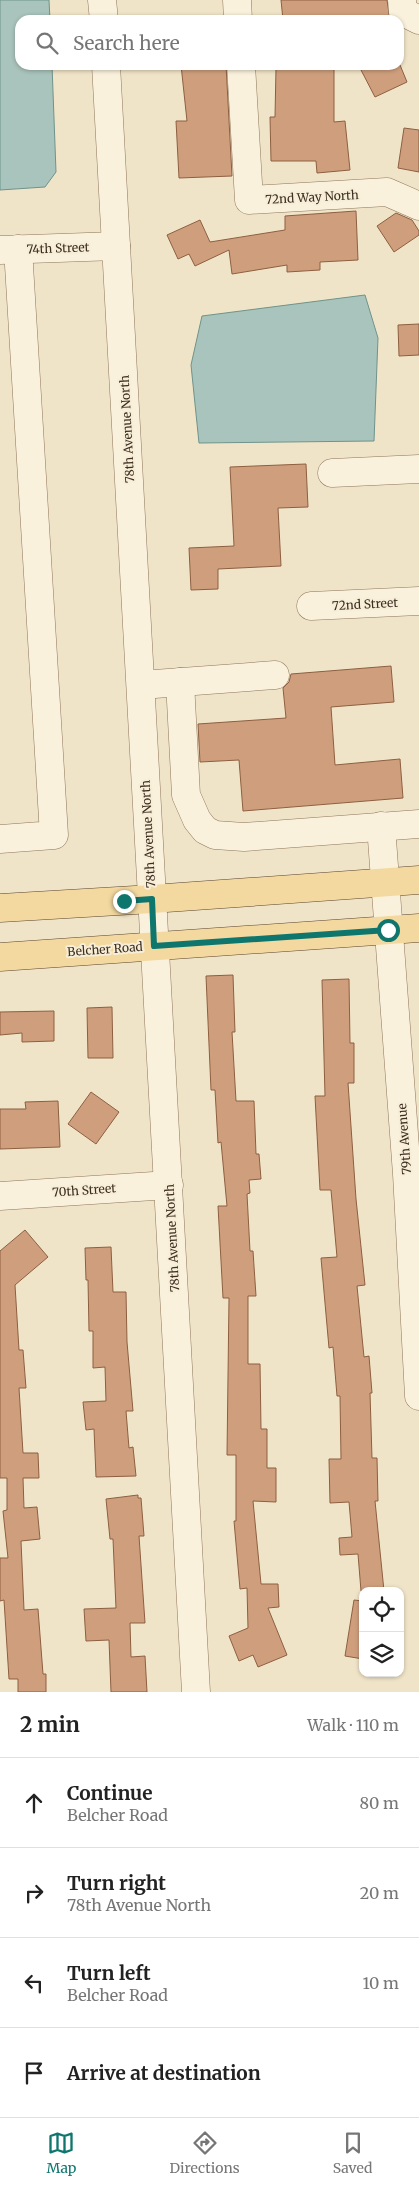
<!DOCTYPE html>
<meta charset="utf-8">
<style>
:root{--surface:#fff;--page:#f2f2f2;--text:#222;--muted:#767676;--line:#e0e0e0;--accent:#0f766e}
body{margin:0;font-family:Merriweather,serif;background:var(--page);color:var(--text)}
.controls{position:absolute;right:15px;bottom:15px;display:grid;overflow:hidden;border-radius:10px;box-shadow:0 1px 4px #0004}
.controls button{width:45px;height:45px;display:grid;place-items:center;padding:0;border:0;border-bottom:1px solid var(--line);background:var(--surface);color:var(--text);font:25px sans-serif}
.stop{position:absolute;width:15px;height:15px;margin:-11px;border:4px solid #0f766e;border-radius:50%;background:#fff}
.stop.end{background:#0f766e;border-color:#fff;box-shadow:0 1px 5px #0008}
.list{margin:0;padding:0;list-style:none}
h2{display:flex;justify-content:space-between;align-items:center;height:65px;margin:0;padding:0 20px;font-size:21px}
h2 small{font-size:16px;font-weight:400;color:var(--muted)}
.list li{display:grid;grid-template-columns:32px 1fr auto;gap:15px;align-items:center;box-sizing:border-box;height:90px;padding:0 20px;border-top:1px solid var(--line)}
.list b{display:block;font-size:19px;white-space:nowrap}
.list p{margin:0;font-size:16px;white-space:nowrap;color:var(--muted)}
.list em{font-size:16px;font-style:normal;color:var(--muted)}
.icon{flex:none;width:28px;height:28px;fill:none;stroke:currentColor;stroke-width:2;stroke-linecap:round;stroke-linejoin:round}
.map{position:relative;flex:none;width:419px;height:1692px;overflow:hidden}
.search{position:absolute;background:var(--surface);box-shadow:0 1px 4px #0004;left:15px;right:15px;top:15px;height:55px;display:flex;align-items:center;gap:12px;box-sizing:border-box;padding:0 18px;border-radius:15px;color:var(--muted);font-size:19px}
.sheet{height:425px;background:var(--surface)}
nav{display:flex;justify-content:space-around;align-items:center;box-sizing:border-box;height:70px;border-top:1px solid var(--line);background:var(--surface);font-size:14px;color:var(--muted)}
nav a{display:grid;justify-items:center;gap:2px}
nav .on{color:var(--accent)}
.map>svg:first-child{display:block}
</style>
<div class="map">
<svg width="419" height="1692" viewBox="0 0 419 1692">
<rect width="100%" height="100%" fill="#f0e4c8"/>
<g fill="#a9c4bc" stroke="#6f938a">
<path d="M0 0H49L50 20H20V65H52L56 172 45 187 0 190Z"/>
<path d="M365 295 378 338 374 441 199 443 191 365 202 316Z"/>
</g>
<g fill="#cf9f7d" stroke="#8d5f41">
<path d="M281 0H387L390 20H337L334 15V20H283Z"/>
<path d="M181 65H226L232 176 179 178 176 121H187Z"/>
<path d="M371 65H400L407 82 375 97 361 70Z"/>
<path d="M276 68H334V122L345 121 350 170 317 173 316 161H271L270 117H275Z"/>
<path d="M404 128 419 130V172L398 168Z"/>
<path d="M356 211 358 260 320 262V270L287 272V265L232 274 229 250 195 266 189 254 178 259 167 235 200 220 210 242 285 230V216Z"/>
<path d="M396 213 412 220 419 231V235L394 252 377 226Z"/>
<path d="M419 324V355L399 356 398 325Z"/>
<path d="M306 464 308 507 278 508 281 566 218 569V589L191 590 189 548 234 546 230 467Z"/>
<path d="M391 666 394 702 331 707 335 765 400 759 403 798 243 811 239 760 200 762 198 724 286 718 283 688 289 682 291 674Z"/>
<path d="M233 975 235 1032H232L236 1101H254L256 1154H259L261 1179 249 1180 250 1193 247 1194 250 1251H253L256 1296H248V1364H260L261 1429H267V1468H276V1502L253 1501 261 1584H278L279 1607 268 1608 287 1655 258 1667 253 1655 239 1661 229 1636 248 1628 247 1588 240 1589 234 1521H236V1455H227L229 1298H223L218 1206H227L221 1142 218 1143 215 1090H211L206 976Z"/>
<path d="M349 979 350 1043H354V1083H348L356 1199 365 1285 357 1286 364 1357 369 1356 372 1393H370L372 1458H377L378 1501H375L384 1591H361L358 1554 340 1555 339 1538 352 1537 349 1502 330 1503 329 1459H341L340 1396H337L333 1347 329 1348 321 1258 337 1257 331 1190H320L315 1096H325L322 980Z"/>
<path d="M112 1007 113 1058H88L87 1008Z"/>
<path d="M54 1011V1041L22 1042V1033L0 1035V1012Z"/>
<path d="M91 1092 119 1112 96 1144 68 1124Z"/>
<path d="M58 1101 60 1147 0 1149V1109H26L25 1102Z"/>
<path d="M25 1230 48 1257 15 1285 19 1350H23L26 1388H19L23 1453H38L39 1478H23L24 1508 37 1507 40 1539 21 1541 24 1610 38 1609 43 1674H46V1692H18V1679H9L4 1600 0 1601V1558H8L3 1511 7 1510V1478H0V1251Z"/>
<path d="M111 1247 113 1292H126L127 1342 133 1411H126L129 1448 133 1447 136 1476 96 1477 94 1429 86 1430 83 1402 106 1401 105 1367 93 1368V1331H89L88 1280H86L85 1248Z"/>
<path d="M138 1495V1498H141L144 1536H139L145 1623H130L131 1657 145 1656 147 1692H111L109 1640 86 1641 84 1609 116 1608 113 1539H110L106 1499Z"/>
<path d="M354 1600 363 1601V1659L345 1656Z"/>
</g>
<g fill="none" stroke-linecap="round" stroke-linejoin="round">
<defs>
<g id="minor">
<path d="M102 0 104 20"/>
<path d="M237 0 238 20"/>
<path d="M402 0 403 12 419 20"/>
<path d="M106 65 196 1692"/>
<path d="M241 65 249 200 387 192 419 206"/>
<path d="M0 250 116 246"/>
<path d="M332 473 419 469"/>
<path d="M311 606 419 601"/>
<path d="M180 682 186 795 197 820 205 830 215 835 244 837 419 824"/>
<path d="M141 685 275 675"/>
<path d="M381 826 407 1174 419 1396"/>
<path d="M0 839 54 835 18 249"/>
<path d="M0 1196 169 1185"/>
</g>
<g id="major">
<path d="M0 908 152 899 419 880"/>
<path d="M0 957 419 928"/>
</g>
</defs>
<use href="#minor" stroke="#8d765c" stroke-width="29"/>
<use href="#major" stroke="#5b4430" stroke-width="29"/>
<use href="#minor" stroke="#faf1dc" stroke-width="28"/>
<use href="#major" stroke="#f3d9a0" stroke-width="28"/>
</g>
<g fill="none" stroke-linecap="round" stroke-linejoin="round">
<path stroke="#0f766e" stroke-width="6" d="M124 901 152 899 154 946 388 930"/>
</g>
<g text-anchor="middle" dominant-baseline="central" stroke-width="4" stroke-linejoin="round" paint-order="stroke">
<g font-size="12" fill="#3d2e20" stroke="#f7eed8">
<text transform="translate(312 197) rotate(-3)">72nd Way North</text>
<text transform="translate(58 248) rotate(-2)">74th Street</text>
<text transform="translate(127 429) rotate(-93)">78th Avenue North</text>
<text transform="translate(365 604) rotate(-3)">72nd Street</text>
<text transform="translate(148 834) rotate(-93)">78th Avenue North</text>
<text transform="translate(105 949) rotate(-4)">Belcher Road</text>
<text transform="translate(404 1139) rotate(-94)">79th Avenue</text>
<text transform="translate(84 1190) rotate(-4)">70th Street</text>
<text transform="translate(172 1238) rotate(-93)">78th Avenue North</text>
</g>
</g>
</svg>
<div class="controls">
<button><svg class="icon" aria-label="locate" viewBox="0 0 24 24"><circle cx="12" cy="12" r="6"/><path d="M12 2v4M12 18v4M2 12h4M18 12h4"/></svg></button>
<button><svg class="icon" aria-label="layers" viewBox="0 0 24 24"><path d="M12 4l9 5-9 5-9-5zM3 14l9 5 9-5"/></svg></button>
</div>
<div class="stop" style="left:388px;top:930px"></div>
<div class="stop end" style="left:124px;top:901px"></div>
<div class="search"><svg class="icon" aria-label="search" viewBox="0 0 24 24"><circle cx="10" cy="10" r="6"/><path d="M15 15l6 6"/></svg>Search here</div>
</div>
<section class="sheet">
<h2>2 min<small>Walk · 110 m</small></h2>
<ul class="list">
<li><svg class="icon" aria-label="ahead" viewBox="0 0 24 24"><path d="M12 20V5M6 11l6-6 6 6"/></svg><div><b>Continue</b><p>Belcher Road</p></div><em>80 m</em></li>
<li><svg class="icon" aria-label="right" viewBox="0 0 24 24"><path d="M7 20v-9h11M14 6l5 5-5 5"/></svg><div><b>Turn right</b><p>78th Avenue North</p></div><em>20 m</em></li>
<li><svg class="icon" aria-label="left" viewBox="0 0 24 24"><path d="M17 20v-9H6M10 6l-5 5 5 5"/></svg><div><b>Turn left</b><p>Belcher Road</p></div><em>10 m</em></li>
<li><svg class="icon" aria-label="arrive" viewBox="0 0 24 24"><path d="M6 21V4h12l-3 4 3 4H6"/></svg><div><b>Arrive at destination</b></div></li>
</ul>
</section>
<nav>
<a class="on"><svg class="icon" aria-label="map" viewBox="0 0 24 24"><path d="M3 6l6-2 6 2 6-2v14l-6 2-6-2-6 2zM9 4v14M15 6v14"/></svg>Map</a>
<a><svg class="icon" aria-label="directions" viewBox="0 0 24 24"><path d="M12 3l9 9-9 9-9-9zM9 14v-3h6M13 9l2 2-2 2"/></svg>Directions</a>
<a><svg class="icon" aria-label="saved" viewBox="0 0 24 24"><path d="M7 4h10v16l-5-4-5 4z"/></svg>Saved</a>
</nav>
